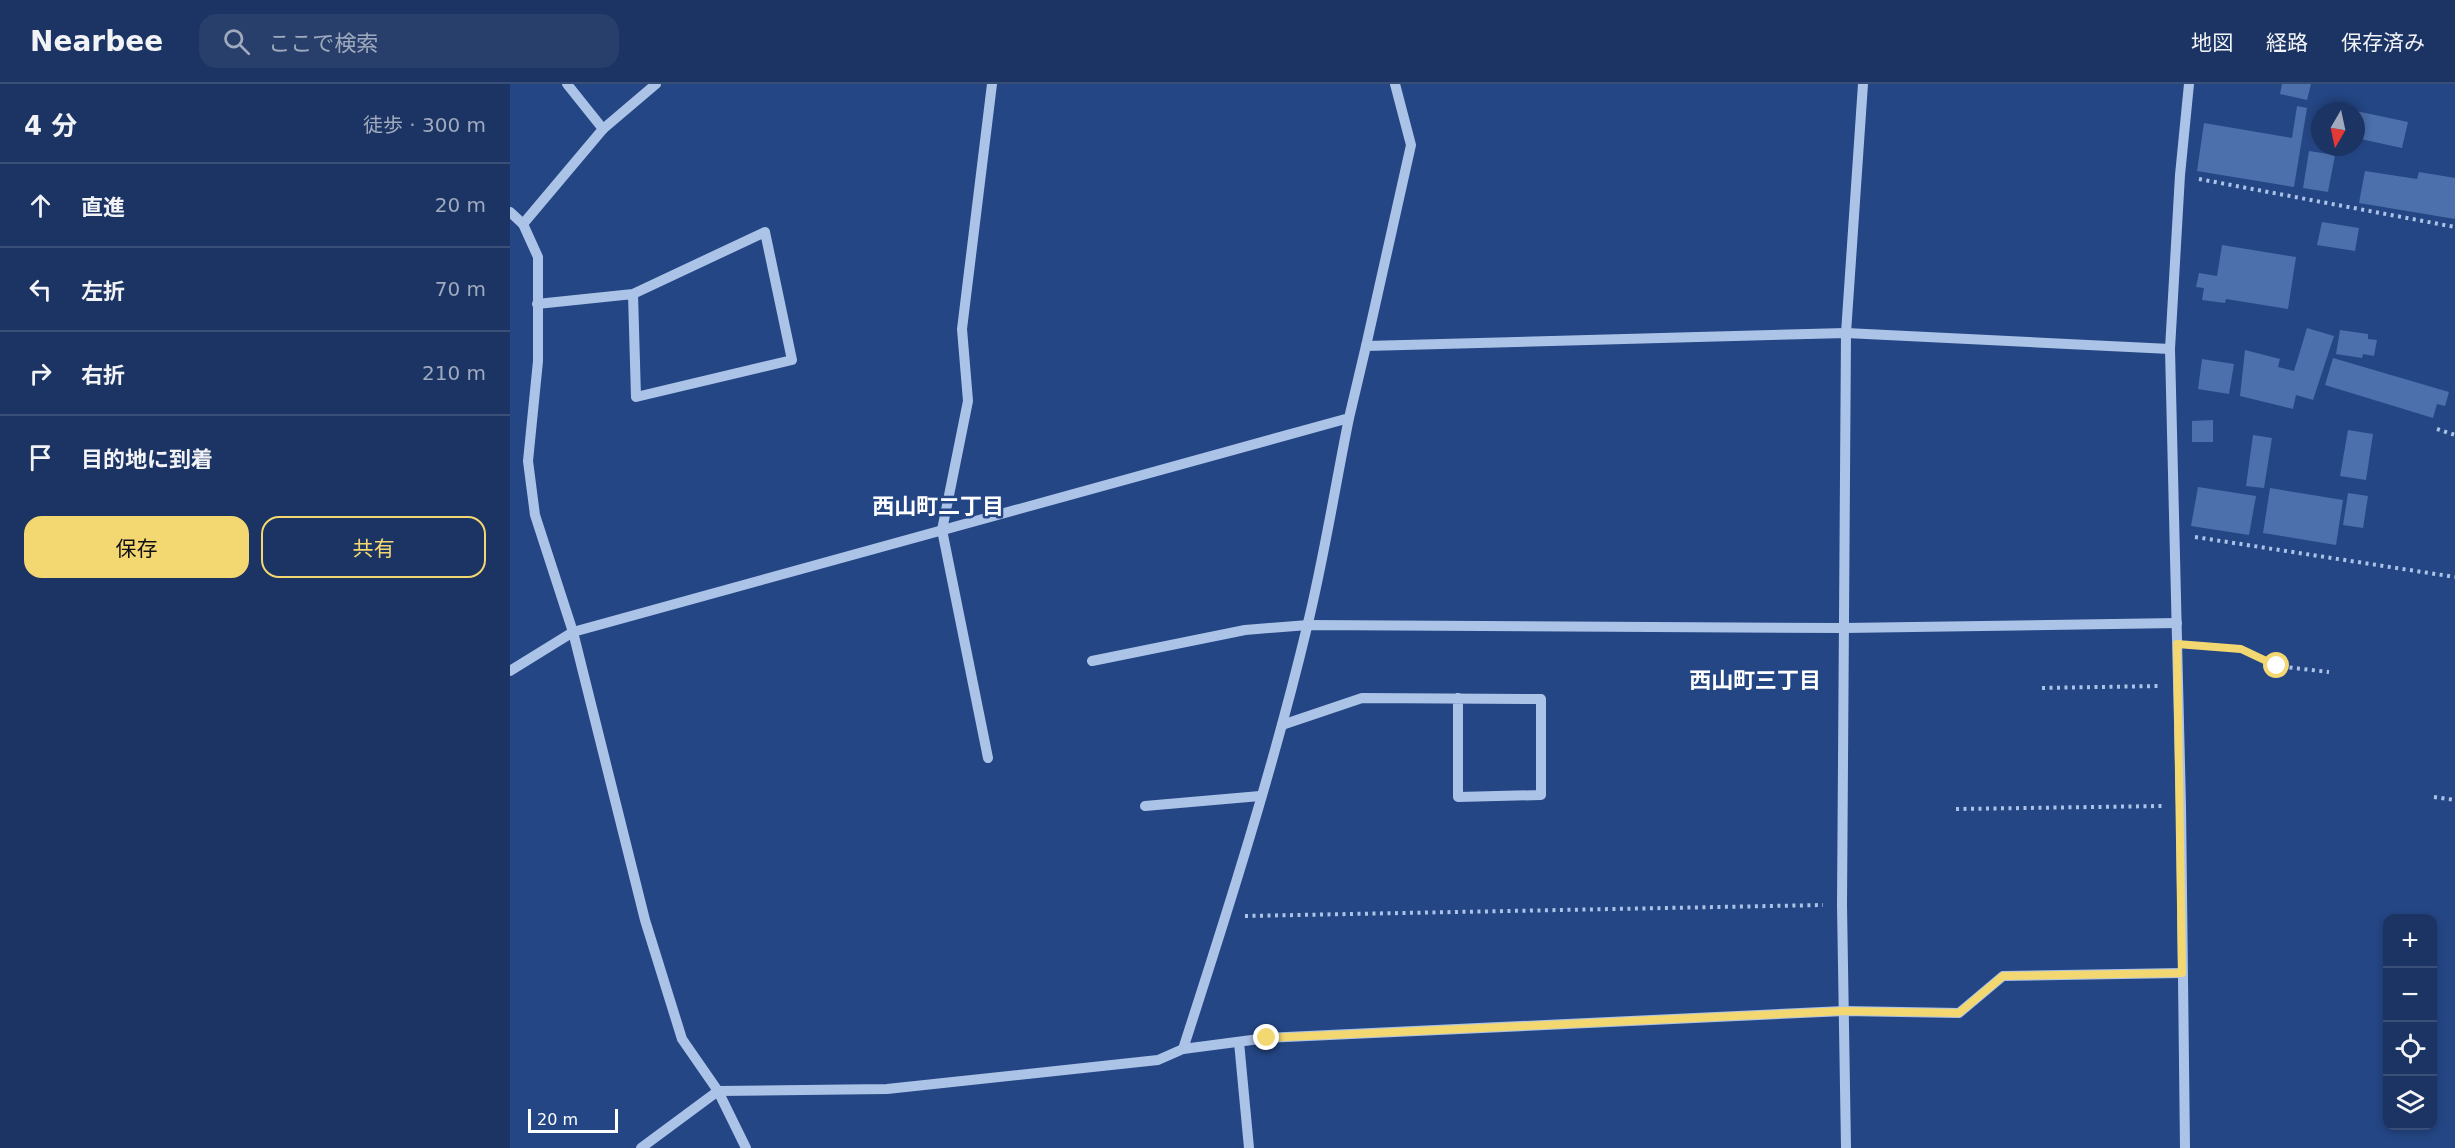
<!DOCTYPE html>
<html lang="ja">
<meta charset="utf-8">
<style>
:root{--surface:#1b3463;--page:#283f6c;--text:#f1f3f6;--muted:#a0aabe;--line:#394f78;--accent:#f3d770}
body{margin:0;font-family:"DejaVu Sans","Noto Sans JP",sans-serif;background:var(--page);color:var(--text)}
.controls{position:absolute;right:18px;bottom:18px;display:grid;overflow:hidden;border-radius:12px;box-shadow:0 3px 9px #0003}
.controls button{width:54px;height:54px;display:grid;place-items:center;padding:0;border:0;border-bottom:2px solid var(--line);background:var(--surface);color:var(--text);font:30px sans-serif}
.compass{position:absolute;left:1801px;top:18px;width:54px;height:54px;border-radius:50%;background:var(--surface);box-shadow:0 3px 9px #0003;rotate:189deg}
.scale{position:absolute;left:18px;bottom:15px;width:90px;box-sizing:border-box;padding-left:6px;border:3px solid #fff;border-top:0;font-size:16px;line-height:21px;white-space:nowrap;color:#fff;-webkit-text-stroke:4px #244684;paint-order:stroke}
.stop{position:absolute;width:18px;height:18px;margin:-14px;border:4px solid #f3d770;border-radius:50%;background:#fff}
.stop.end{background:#f3d770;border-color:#fff;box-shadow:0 2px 6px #0008}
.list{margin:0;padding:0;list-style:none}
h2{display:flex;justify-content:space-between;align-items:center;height:78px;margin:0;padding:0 24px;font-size:26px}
h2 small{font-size:20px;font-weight:400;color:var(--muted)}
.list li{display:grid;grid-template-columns:39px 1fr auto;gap:18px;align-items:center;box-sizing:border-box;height:84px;padding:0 24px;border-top:2px solid var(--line)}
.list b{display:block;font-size:22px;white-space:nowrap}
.list em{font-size:20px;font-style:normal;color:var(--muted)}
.actions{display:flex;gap:12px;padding:18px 24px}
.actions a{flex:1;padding:14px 0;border:2px solid var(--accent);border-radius:18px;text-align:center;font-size:21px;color:var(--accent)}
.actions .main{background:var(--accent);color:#111}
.icon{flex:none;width:33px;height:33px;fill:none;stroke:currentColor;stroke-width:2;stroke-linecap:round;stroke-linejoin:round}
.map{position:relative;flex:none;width:1945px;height:1064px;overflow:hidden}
header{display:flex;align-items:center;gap:36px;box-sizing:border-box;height:84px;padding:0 30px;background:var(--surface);border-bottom:2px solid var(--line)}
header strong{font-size:28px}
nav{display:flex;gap:33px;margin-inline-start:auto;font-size:21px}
.search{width:420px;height:54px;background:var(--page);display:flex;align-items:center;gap:15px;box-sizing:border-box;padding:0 21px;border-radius:18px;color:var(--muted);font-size:22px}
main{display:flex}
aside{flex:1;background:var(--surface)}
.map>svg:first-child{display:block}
</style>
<header>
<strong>Nearbee</strong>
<div class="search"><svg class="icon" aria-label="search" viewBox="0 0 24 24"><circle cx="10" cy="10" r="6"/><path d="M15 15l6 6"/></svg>ここで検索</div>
<nav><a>地図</a><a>経路</a><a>保存済み</a></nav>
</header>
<main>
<aside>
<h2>4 分<small>徒歩 · 300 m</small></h2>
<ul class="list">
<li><svg class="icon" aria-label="ahead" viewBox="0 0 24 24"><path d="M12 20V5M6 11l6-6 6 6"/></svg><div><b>直進</b></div><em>20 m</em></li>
<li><svg class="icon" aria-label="left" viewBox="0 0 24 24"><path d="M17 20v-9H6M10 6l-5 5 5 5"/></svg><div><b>左折</b></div><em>70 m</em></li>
<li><svg class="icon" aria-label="right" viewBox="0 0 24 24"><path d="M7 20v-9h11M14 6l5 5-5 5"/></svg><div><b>右折</b></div><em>210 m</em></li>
<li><svg class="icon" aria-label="arrive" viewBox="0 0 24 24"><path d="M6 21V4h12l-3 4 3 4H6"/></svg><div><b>目的地に到着</b></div></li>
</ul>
<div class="actions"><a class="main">保存</a><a>共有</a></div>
</aside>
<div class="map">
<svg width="1945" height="1064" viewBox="0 0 1945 1064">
<rect width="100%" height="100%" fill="#244684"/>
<g fill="#4c70ac">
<path d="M1772 0H1801L1797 16 1770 10Z"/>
<path d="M1787 22 1797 24 1784 103 1687 87 1694 39 1782 54Z"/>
<path d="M1846 27 1898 38 1892 64 1846 54Z"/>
<path d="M1799 67 1825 71 1818 108 1793 104Z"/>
<path d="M1855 87 1907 95 1909 88 1945 94V135L1849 119Z"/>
<path d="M1812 138 1849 144 1845 167 1807 161Z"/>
<path d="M1712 161 1786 173 1778 225 1716 215 1715 219 1692 216 1694 204 1686 203 1689 189 1707 192Z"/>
<path d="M1797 244 1824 252 1803 316 1786 311 1783 325 1730 312 1735 266 1770 275 1768 283 1784 287Z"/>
<path d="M1830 246 1858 250V255L1867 256 1864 272 1853 270 1852 274 1826 270Z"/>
<path d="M1823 274 1939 308 1935 322 1927 320 1923 334 1815 301Z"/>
<path d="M1692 275 1724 280 1719 310 1688 305Z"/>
<path d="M1703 336V358H1682V337Z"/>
<path d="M1838 346 1863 350 1856 396 1830 392Z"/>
<path d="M1743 351 1762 354 1754 404 1736 402Z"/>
<path d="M1688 403 1746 412 1739 451 1681 442Z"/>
<path d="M1760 404 1833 416 1826 461 1753 449Z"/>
<path d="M1838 409 1858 412 1853 444 1833 441Z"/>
</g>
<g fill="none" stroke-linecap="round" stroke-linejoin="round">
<g stroke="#acc3e8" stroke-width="4" stroke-dasharray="3 4.5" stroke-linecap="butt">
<path d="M1689 95 1945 143"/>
<path d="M1927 345 1945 351"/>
<path d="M1685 453 1945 493"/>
<path d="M1686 562 1731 565 1767 582 1819 588"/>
<path d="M1532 604 1649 602"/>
<path d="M1924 713 1945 716"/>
<path d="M1446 725 1652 722"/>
<path d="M735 832 1313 821"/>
</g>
<g stroke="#acc3e8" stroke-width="10">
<path d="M57 0 93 45"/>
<path d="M0 128 13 140 28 173V277L18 377 25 431 63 548 135 836 172 955 208 1007 236 1064"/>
<path d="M13 140 93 45 146 0"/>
<path d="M27 220 123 210 255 148 282 276 126 313 123 210"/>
<path d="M856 262 901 61 885 0"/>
<path d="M582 577 735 546 798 541 1334 544 1667 539"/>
<path d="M0 587 63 548 839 334 856 262 1336 249 1660 265"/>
<path d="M772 641 852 614 1031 615V711L948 713V614"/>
<path d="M478 674 432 446 458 317 452 245 482 0"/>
<path d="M635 722 750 712"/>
<path d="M729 958 739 1064"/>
<path d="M673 965C718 826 763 685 797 543 814 474 825 403 839 334"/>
<path d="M131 1064 208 1007 377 1005 648 976 673 965 757 954 1334 927 1449 929 1493 892 1672 889"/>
<path d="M1336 1064 1332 821 1336 249 1353 0"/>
<path d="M1675 1064 1671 722 1660 265 1670 91 1679 0"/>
</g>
</g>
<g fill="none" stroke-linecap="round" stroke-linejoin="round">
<path stroke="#f3d770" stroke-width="8" d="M757 954 1334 927 1449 929 1493 892 1672 889 1667 560 1731 565 1767 582"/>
</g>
<g text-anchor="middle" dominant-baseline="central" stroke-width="5" stroke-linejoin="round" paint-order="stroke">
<g font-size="22" font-weight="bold" fill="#fff" stroke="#244684">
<text x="428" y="422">西山町二丁目</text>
<text x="1245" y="596">西山町三丁目</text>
</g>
</g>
</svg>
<div class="controls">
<button>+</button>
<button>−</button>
<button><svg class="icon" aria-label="locate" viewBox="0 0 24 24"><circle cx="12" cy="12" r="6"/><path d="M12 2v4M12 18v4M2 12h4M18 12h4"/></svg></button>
<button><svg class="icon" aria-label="layers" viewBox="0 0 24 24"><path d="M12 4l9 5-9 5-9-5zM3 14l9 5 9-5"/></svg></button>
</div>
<svg class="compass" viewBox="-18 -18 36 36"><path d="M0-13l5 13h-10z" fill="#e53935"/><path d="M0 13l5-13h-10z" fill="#a0aabe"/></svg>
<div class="scale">20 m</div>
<div class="stop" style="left:1767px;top:582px"></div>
<div class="stop end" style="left:757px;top:954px"></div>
</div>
</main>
